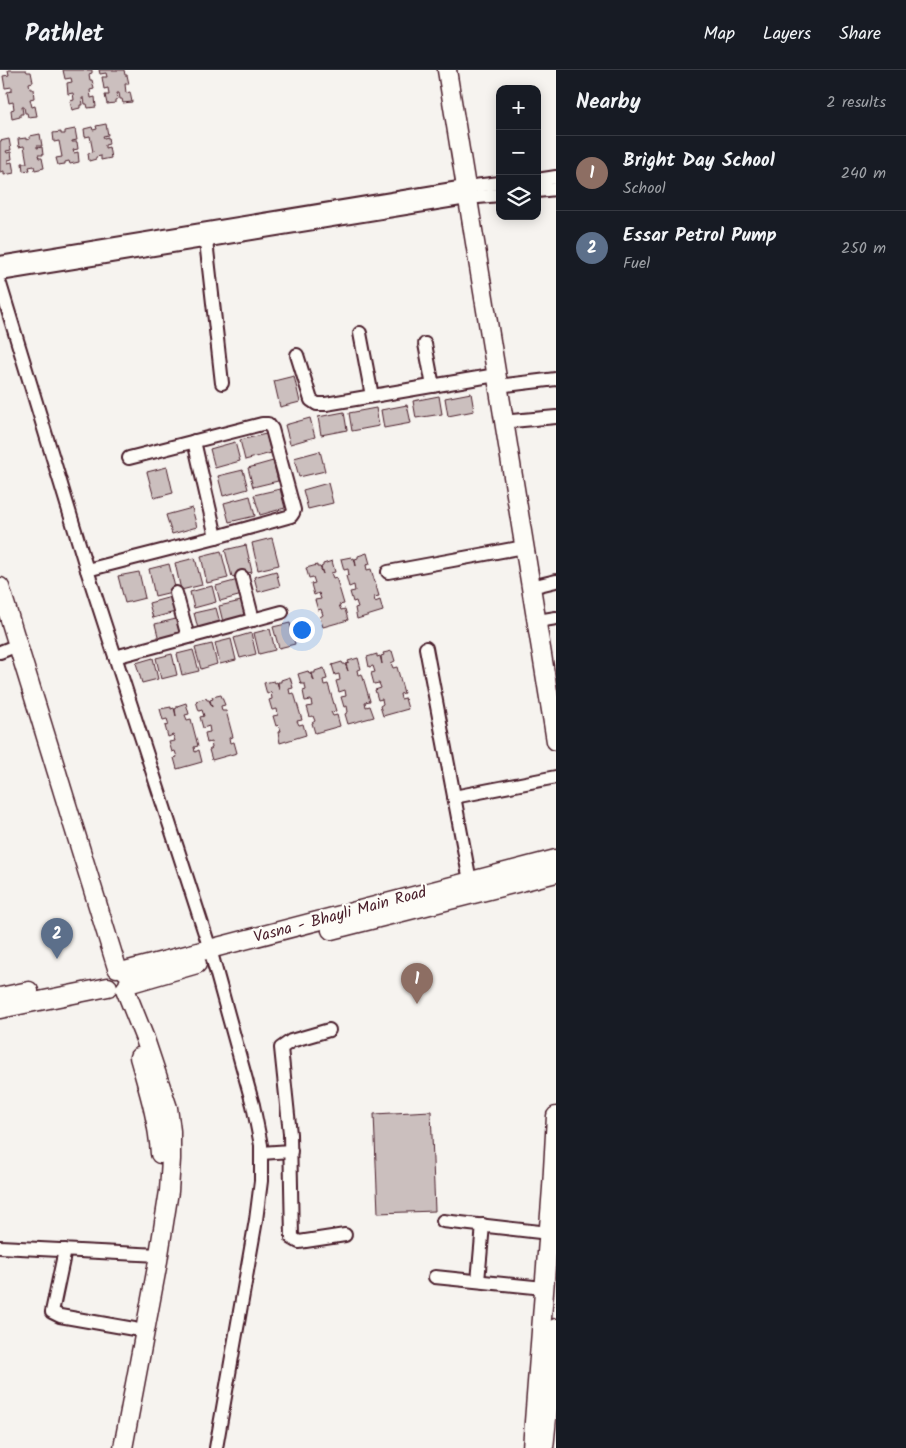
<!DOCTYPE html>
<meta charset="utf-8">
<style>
:root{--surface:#171b24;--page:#242831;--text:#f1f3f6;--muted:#9ea1a6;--line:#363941;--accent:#a6949b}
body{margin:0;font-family:Kalam,sans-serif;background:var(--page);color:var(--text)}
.controls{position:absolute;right:15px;top:15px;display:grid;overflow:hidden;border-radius:10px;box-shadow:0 2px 12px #0003}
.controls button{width:45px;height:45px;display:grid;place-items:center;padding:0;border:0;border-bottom:1px solid var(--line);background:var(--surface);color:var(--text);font:25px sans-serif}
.you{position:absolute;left:301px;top:559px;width:18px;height:18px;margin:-12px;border:4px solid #fff;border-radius:50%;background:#1a73e8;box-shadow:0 0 0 8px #1a73e833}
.badge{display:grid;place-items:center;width:32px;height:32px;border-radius:50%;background:var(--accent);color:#fff;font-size:16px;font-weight:700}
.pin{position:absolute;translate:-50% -41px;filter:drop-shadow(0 1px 2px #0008)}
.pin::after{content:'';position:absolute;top:26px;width:18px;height:15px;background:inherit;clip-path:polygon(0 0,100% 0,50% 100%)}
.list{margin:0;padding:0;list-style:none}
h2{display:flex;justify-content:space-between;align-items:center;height:65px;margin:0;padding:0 20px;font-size:21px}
h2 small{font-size:16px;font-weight:400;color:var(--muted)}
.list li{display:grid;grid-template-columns:32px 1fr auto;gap:15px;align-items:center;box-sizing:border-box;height:75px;padding:0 20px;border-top:1px solid var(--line)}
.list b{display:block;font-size:19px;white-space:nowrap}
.list p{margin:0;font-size:16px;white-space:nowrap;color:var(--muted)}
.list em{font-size:16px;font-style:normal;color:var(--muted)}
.icon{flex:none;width:28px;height:28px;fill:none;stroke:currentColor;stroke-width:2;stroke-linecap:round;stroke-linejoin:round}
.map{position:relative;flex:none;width:556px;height:1378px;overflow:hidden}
header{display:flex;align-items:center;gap:30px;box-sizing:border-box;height:70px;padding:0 25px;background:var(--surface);border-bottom:1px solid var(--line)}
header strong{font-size:24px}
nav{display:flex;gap:28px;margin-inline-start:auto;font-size:18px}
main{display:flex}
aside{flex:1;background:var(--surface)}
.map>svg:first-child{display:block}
</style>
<header>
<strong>Pathlet</strong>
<nav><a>Map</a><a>Layers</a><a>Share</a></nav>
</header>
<main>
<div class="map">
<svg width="556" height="1378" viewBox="0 0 556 1378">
<rect width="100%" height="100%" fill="#f6f3ef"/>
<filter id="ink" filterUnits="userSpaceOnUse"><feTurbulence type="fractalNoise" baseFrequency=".02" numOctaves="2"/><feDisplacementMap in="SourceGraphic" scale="10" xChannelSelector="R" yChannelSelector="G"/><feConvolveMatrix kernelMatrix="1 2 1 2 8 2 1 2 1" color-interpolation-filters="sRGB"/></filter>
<g filter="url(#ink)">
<g fill="#cbbfbe" stroke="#4a1f2b">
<path d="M8 0H26L27 2H31L33 12 29 13 30 19H33L34 28 30 29 32 37 35 36 37 46 28 47 27 43H25L24 37H22L23 44H20V47L12 49 11 40 14 39 13 32 9 33 7 22 12 21V17L5 18 3 6 9 5Z"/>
<path d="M63 0H92V3L89 4 90 10H92L94 19 90 20 91 28 95 27 96 37 88 38 87 34H85L84 28H82L83 35H80V38L72 40 70 31 74 30 73 23 68 24 67 13 72 12 71 8 65 9Z"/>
<path d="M99 0H124L125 5H127L129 14H125L126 23 130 22 132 32 123 33 122 29H120L119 23H117L118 29 115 30V33L107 34 105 25H109L108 18 104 19 102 7H107L106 3 100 4Z"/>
<path d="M106 54 108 65 103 66 104 68 108 67 109 74 105 75V78L109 77 111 88 101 90V86L96 87V89L89 91 88 83 93 82 90 66 85 67 84 59 92 57 93 60 97 59 96 56Z"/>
<path d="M75 59 77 70 72 71V72H77L78 79 73 80 74 83 78 82 79 92 70 94 69 91 65 92V94L58 95 56 88 62 87 59 71 54 72 53 63 61 62V64H65V61Z"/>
<path d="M40 64 42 76H37V78L42 77 43 85H38L39 88H42L44 98 35 100 34 96 29 97 30 100 23 101 22 93H27L24 76 19 77 18 69 26 68V70L30 69V66Z"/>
<path d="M9 69 11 80 6 81 7 83 11 82 12 89 8 90V93L12 92 14 103 4 105V101L0 102V71Z"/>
<path d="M294 306 300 332 280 337 274 311Z"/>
<path d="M471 323 474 341 448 346 445 328Z"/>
<path d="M439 326 442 344 416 348 413 331Z"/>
<path d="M407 335 411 353 384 358 381 340Z"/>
<path d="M376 338 379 356 352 361 349 343Z"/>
<path d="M344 342 347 360 321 365 318 347Z"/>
<path d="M310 348 315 367 290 374 285 355Z"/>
<path d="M266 364 271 383 245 390 240 370Z"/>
<path d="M235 372 240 391 215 398 210 379Z"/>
<path d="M320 381 325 401 299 407 294 388Z"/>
<path d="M273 391 278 411 253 417 248 398Z"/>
<path d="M167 397 173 423 154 428 147 402Z"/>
<path d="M243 400 248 419 223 426 218 406Z"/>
<path d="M328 413 333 433 308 439 303 420Z"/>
<path d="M280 419 285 438 260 445 254 425Z"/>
<path d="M250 426 255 446 229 452 224 433Z"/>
<path d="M192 438 197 457 172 464 166 445Z"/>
<path d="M272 468 279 495 258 500 252 473Z"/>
<path d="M246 475 252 502 232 507 225 480Z"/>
<path d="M221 481 228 508 207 513 201 486Z"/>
<path d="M367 483 370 494 366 495 367 500 371 499 379 526 374 527 375 532 380 530 383 541 357 549 355 538 358 537 356 531 353 532 350 522 355 521 354 515 349 517 346 506 349 505 348 499 344 500 341 489 351 487 352 489 354 488 356 496 355 489 358 488V486Z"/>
<path d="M195 488 202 515 181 520 175 493Z"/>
<path d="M332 491 335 502 331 503 333 508 336 507 344 534 339 535 341 540 345 539 348 550 323 557 320 547 323 545 321 539 318 540 315 530 321 529 319 523 314 525 311 514 315 513 313 507 309 508 306 498 317 495V497H320L323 504 321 497 323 496V494Z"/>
<path d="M169 494 176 521 155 526 149 499Z"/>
<path d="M276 501 280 516 258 522 254 507Z"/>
<path d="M139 502 145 528 125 533 118 506Z"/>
<path d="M238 510 242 525 220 531 216 516Z"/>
<path d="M212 516 216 532 194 538 190 522Z"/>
<path d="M171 527 175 542 153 548 149 533Z"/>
<path d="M241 531 245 546 223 552 219 536Z"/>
<path d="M216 538 220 553 198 559 194 543Z"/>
<path d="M176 549 180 564 159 570 155 554Z"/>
<path d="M290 553 295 574 279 578 273 557Z"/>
<path d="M270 559 275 580 259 584 254 563Z"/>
<path d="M251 563 256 584 240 588 234 568Z"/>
<path d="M231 569 236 590 220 594 215 573Z"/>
<path d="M212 574 217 594 201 599 195 578Z"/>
<path d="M193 580 199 601 182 605 177 584Z"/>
<path d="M392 581 395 591 391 593 393 598 397 597 404 623 400 624 401 629 405 628 408 639 383 646 380 636 383 634 382 629 378 630 375 620 381 618 379 613 374 614 371 603 375 602 373 596 369 597 367 587 377 584V587L380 586 382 594 381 586 384 585 383 583Z"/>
<path d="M172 584 177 605 161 609 156 588Z"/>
<path d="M153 588 158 609 142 613 136 593Z"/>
<path d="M358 588 361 599 357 600 358 605 362 604 370 631 365 632 366 637 370 636 374 647 348 654 345 644 348 642 347 636 344 637 341 627 346 626 345 620 339 622 336 611 340 610 339 604 335 605 332 595 342 592 343 594H345L348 601 346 594 349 593 348 591Z"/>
<path d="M324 598 327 609 323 610 324 615 328 614 336 641 331 642 333 646 337 645 340 656 315 663 312 653 315 651 313 646 310 647 307 637 312 636 311 630 305 631 303 621 306 620 305 614H301L298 604 308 601 309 604 311 603 314 611 312 603H315V601Z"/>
<path d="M290 607 293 618 289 619 290 624 294 623 302 650 297 651 299 655 303 654 306 665 280 673 278 662 281 661 279 655 276 656 273 646 278 645 277 639 272 640 269 630 272 629 271 622 267 624 264 613 274 611 275 613 277 612 279 620 278 612H281V610Z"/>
<path d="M221 625 225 635 221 636 222 641H226L233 667 229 668 230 673 234 672 237 683 212 690 209 680 212 678 211 672 207 673 205 663 210 662 209 656 203 658 200 647 204 646 202 640 199 641 196 631 206 628 207 630H209L212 637 210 630 213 629 212 627Z"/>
<path d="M186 633 189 644 185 645 187 650 191 649 198 676 194 677 195 682 199 680 202 692 177 699 174 688 177 687 175 681 172 682 169 672 175 671 173 665 168 667 165 656 169 655 167 649 163 650 160 639 171 637V639L174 638 176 646 175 639 177 638V636Z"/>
<path d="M431 1041 435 1141 378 1143 374 1044Z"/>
</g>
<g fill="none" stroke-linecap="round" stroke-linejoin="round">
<defs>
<g id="street">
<path d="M537 110 556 107"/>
<path d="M537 121 556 119"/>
<path d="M206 171 222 313"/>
<path d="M0 193 465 117 500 113"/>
<path d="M0 204 467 128 500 125"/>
<path d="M0 214 87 500 210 879 253 1035 261 1075V1111L256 1150 216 1378"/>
<path d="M360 263 372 326"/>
<path d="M425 274 433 316"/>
<path d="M297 285 311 330 317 334H326L496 305"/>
<path d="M506 315 556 309"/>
<path d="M512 351 556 347"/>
<path d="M194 371 216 467"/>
<path d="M87 500 216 467 291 446 293 443 294 440 272 359 268 354H262L129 388"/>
<path d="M388 502 524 477"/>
<path d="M242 507 253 550"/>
<path d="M531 517 556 511"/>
<path d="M176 523 188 567"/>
<path d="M544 550 556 548"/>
<path d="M426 578 470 811"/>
<path d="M0 582 18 575"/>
<path d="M115 587 282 542"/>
<path d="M454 727 556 707"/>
<path d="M329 960 291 971 281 978 290 1064 292 1168 299 1172 345 1165"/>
<path d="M261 1083 291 1081"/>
<path d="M443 1151 549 1163"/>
<path d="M0 1177 159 1185"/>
<path d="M65 1180 52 1242 60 1246 134 1259"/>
<path d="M435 1207 544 1218"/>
<path d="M478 1211 483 1155"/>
</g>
<g id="secondary">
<path d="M447 0 556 671"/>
<path d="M0 517 117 898"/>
<path d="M331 860 556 803"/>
<path d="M125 901 556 789"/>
<path d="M128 914 197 894"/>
<path d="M0 927 29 921"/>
<path d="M0 939 108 917"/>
<path d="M139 987C148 1019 158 1050 160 1084"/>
<path d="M123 1378 157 1197 169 1121 171 1089V1061L168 1038 145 969 125 919"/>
<path d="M532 1378 552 1118 556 1046"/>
<path d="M544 1378 556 1258"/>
</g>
</defs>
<use href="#street" stroke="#4a1f2b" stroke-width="16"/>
<use href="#secondary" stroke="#4a1f2b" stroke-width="21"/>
<use href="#street" stroke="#fdfcf7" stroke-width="12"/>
<use href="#secondary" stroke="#fdfcf7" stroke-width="18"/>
</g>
</g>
<g text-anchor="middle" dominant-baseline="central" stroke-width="4.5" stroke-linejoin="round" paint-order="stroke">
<g font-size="16" fill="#4a1f2b" stroke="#fdfcf7">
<text transform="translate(340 845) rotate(-15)">Vasna - Bhayli Main Road</text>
</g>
</g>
</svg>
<div class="controls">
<button>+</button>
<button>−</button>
<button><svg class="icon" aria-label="layers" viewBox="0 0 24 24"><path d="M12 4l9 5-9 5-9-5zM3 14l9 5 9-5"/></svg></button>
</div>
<div class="you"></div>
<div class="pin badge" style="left:417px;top:934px;background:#8d6e63">1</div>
<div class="pin badge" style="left:57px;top:889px;background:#5c6f8a">2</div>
</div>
<aside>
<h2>Nearby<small>2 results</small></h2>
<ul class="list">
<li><span class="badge" style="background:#8d6e63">1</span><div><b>Bright Day School</b><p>School</p></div><em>240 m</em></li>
<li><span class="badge" style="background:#5c6f8a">2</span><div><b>Essar Petrol Pump</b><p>Fuel</p></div><em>250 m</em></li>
</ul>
</aside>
</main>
